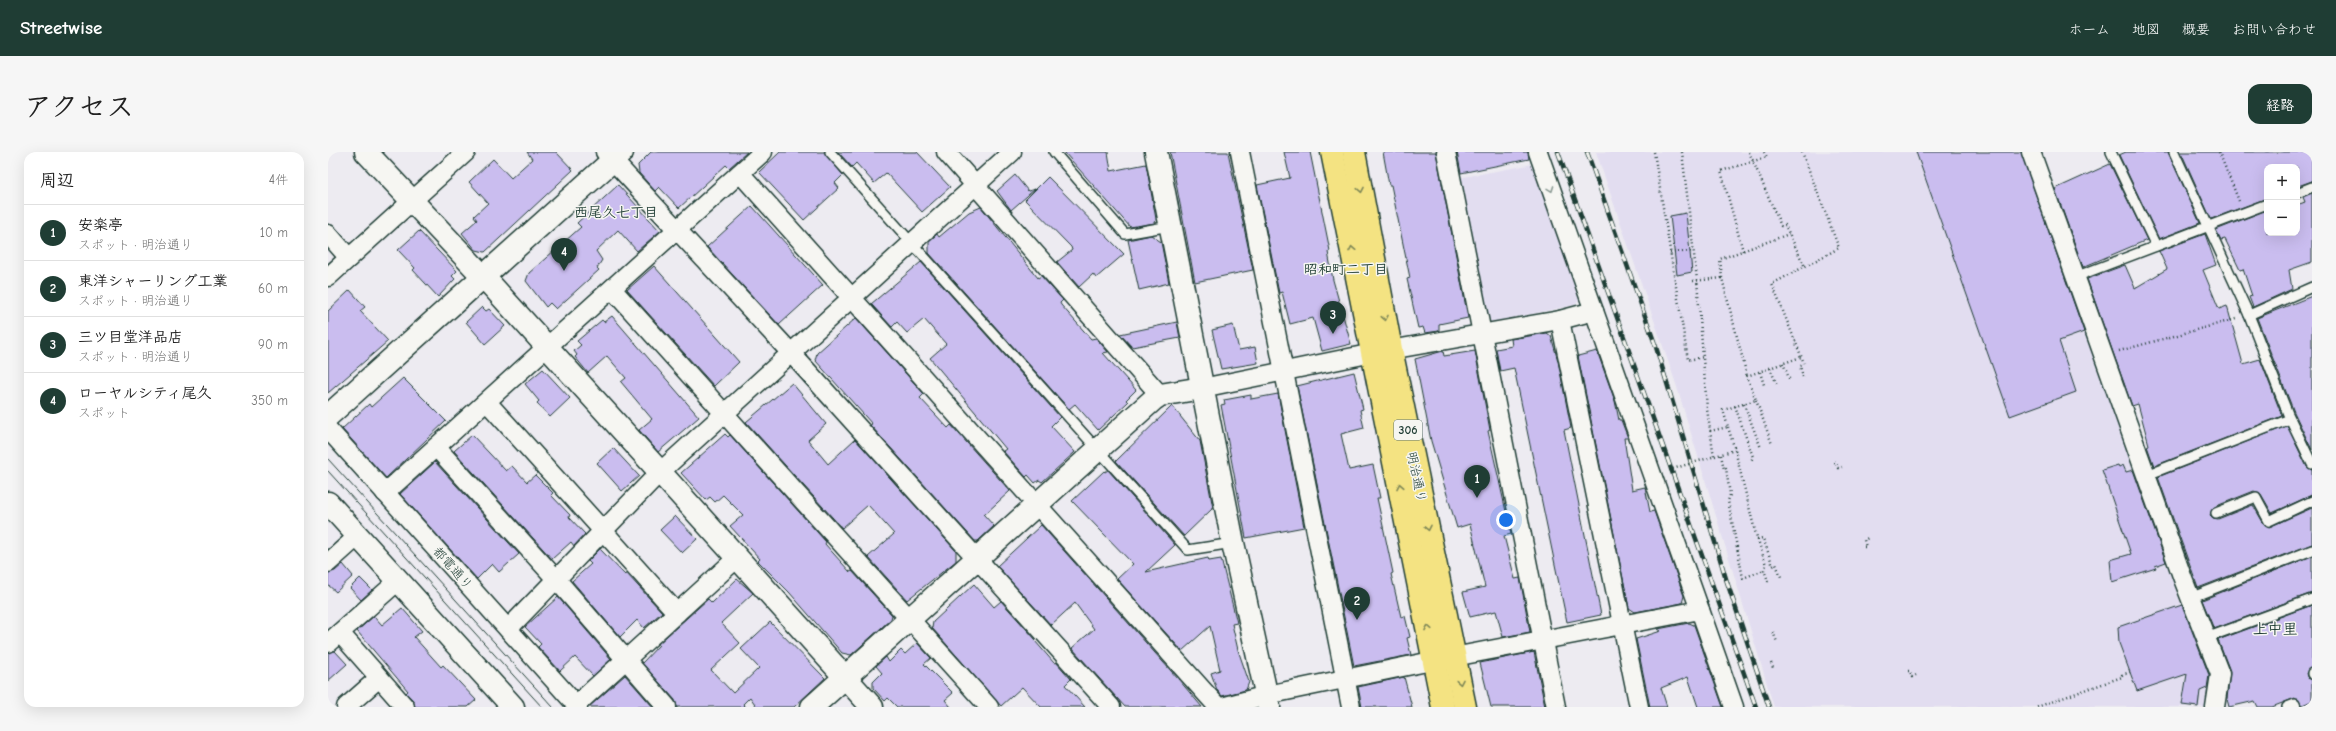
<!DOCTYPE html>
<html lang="ja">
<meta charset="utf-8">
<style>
:root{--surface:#fff;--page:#f6f6f6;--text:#222;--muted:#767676;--line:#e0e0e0;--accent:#1f3d34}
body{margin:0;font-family:"Comic Neue","Klee One",sans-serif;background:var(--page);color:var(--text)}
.controls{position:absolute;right:12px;top:12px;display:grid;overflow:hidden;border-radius:8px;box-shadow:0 4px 16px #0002}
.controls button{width:36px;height:36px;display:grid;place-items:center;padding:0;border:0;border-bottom:1px solid var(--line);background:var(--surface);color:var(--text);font:20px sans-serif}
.you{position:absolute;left:1178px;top:368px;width:14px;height:14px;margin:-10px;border:3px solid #fff;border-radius:50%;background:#1a73e8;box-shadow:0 0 0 6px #1a73e833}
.badge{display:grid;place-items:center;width:26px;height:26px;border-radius:50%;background:var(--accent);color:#fff;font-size:13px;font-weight:700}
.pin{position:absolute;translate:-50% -33px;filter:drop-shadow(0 1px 2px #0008)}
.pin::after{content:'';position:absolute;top:21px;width:14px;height:12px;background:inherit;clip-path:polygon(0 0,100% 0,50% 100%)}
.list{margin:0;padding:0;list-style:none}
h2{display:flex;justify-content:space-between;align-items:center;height:52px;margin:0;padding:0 16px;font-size:17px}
h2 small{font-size:13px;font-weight:400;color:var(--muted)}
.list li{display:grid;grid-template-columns:26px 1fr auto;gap:12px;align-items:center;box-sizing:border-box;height:56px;padding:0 16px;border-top:1px solid var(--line)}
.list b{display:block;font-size:15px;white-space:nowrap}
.list p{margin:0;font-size:13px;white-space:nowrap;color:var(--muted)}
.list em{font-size:13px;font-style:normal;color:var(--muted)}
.map{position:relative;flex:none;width:1984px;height:555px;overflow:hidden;border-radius:12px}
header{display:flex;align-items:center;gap:24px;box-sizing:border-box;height:56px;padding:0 20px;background:var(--accent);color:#fff}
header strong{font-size:19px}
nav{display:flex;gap:22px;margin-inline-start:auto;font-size:14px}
.intro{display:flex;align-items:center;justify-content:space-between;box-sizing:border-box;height:96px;padding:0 24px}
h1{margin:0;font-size:28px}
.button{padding:10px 18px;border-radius:12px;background:var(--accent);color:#fff;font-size:14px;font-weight:700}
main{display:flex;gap:24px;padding:0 24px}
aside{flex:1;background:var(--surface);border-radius:12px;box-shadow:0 4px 16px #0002}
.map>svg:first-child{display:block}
</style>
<header>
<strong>Streetwise</strong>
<nav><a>ホーム</a><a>地図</a><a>概要</a><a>お問い合わせ</a></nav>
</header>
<div class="intro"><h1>アクセス</h1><a class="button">経路</a></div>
<main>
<aside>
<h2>周辺<small>4件</small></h2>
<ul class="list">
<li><span class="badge">1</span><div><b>安楽亭</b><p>スポット · 明治通り</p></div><em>10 m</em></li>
<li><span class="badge">2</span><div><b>東洋シャーリング工業</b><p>スポット · 明治通り</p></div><em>60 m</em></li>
<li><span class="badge">3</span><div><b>三ツ目堂洋品店</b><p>スポット · 明治通り</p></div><em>90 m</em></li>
<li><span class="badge">4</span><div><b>ローヤルシティ尾久</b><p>スポット</p></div><em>350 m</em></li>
</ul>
</aside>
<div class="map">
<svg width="1984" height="555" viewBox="0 0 1984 555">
<rect width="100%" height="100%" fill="#edebf1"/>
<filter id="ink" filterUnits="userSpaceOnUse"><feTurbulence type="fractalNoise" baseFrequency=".025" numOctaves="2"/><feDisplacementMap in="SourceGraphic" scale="8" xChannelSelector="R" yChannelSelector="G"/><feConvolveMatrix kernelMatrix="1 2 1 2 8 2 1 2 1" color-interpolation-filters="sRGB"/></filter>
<g filter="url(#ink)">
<g fill="#e2ddf0">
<path d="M1268 0H1694L1886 522 1882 555H1446L1348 232Z"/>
<path d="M1205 12 1252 147 1247 153 1159 171 1131 26Z"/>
</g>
<g fill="#cabdef" stroke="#1f3d34">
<path d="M199 0H228L245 18 157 100 148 98 134 81 149 68 146 64 160 51 141 30 165 7 183 26 204 7Z"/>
<path d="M323 0H419L401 16 398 13 351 56 331 35 327 39 311 21 310 13Z"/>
<path d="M452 0H496L515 23 507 31 511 36 476 68 431 20Z"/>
<path d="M510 0H589L622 35 594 60 558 21 546 31 528 11 524 15Z"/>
<path d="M736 0H780L783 19 818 12 828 67 827 71 802 75Z"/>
<path d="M842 0H900L925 118 867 130Z"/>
<path d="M956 0H982L1002 99 1000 100 1005 128 1023 192 994 199 985 166 962 172 954 140 951 141 929 33 962 26Z"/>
<path d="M1055 0H1108L1140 166 1111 172V179L1097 181 1095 175 1090 176 1079 127 1082 126 1063 33H1061Z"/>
<path d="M1129 0H1200L1201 7 1133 21Z"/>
<path d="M1588 0H1693L1756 180 1731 189 1748 240 1682 264Z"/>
<path d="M1798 0H1840L1872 71 1831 87 1791 3Z"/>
<path d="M1853 0H1984V29L1970 34 1969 15H1939V46L1883 67Z"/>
<path d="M1782 12 1819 88 1755 115 1727 37Z"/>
<path d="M687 23 700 39 707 37 683 58 669 39Z"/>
<path d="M720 25 796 102 768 126 765 122 751 135 729 110 744 98 743 95 697 48Z"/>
<path d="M290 33 332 79 309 99 290 78 268 99 274 108 269 116 271 118 228 157 222 151 218 155 198 129 201 121 253 75 249 71Z"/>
<path d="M1984 41V110L1961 118 1964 137 1925 155 1921 145 1924 144 1915 117 1912 118 1897 87 1893 88 1888 78 1939 58V81H1969V53L1977 50 1975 45Z"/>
<path d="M424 54 495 133 451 173 379 95Z"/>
<path d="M653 55 710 126 713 124 735 148 732 151 733 153 763 187 768 186 780 200 775 201 808 238 798 248 800 250 770 278 747 252 741 257 601 101V89L609 82 611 85 641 60Z"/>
<path d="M1358 61 1364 120 1349 123 1342 64Z"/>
<path d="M91 79 129 119 124 124 127 127 110 145 85 118 87 116 70 98Z"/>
<path d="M1877 82 1888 113 1875 118 1891 157 1899 154 1915 212 1932 207 1954 264 1826 314 1819 294 1821 293 1810 252 1804 254 1759 127 1797 113 1807 136 1839 117 1831 99Z"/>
<path d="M823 83 833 90 841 131 811 138 800 88Z"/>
<path d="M593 110 732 265 723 274 747 300 714 330 711 328 707 331 700 323 698 325 675 299 678 297 602 206 618 192 596 167 579 181 569 170 564 175 543 152Z"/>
<path d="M326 114 411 210 386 234 299 138Z"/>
<path d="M22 138 37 155 32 159 60 189 0 241V159Z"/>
<path d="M1984 144V298L1966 260 1929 166Z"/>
<path d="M154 155 158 159 161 157 177 174 157 192 138 170Z"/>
<path d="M284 164 371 265 330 300 311 278 324 267 293 230 298 226 279 204 260 221 247 205 249 203 246 199 253 193 249 189 274 168 276 170Z"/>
<path d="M528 166 596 242 592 246 620 276 623 273 682 339 656 363 666 374 650 389H647L542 273 544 272 487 208 489 201Z"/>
<path d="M849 170 852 186 804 195 792 182Z"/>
<path d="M905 173 911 198 927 195 930 211 893 217 884 178Z"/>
<path d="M1219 181 1223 184 1230 209 1243 276 1236 278 1273 463 1239 470 1186 216 1172 219 1168 197 1184 194 1183 187Z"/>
<path d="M1115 199 1116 204 1147 199 1162 278 1160 279 1183 382 1176 384 1187 427 1192 426 1202 480 1175 485 1168 459 1142 465 1135 440 1157 435 1142 372 1129 376 1103 289 1087 207Z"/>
<path d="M1269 199 1287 249 1291 268H1293L1300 286H1296L1304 338 1317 335 1322 360 1326 359 1356 444 1354 451 1307 460 1301 456 1250 204Z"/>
<path d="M215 217 242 246 222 265 209 251 211 249 197 232Z"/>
<path d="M1026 220 1035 257 1032 258 1036 276 1013 282 1021 318 1045 313 1052 346H1049L1065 421 1063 422 1073 465 1077 464 1082 485 1079 486 1083 503 1026 514 969 234Z"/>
<path d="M75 226 118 269 58 326 14 277 41 252 43 255Z"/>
<path d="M464 231 498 272 480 288 500 312 527 287 628 399V409L579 448 540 405 566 382 540 353 514 376 418 270Z"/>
<path d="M950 242 976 375 918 386 893 253 897 252 896 248 923 243V247Z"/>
<path d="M844 254 872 289 885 356 856 384 788 309Z"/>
<path d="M1959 274 1979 315 1984 318V343L1944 361 1933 342 1926 339 1886 355 1882 363 1885 366 1890 367 1925 353 1936 372 1941 375 1984 356V392L1870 436 1830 325Z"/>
<path d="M397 282 400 285 402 283 498 390 497 392 522 420 524 419 564 463 563 467 523 503 514 501 461 440 430 409 432 407 402 374 415 363 395 343 387 350 382 345 378 348 353 321Z"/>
<path d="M144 283 178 319 184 314 199 330 207 323 225 341 223 343 242 363 241 365 257 382 246 394 243 390 224 407 126 299Z"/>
<path d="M285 296 311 324 294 339 269 311Z"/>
<path d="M107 310 191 402 171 420 164 412 149 427 72 342Z"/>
<path d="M1790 313 1791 315 1795 313 1798 320 1805 318 1838 410 1827 414 1828 416 1784 430 1782 408 1803 402 1774 318Z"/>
<path d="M780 318 847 393 818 420 880 406 881 409 893 407 909 471 904 472 910 498 921 530 918 538 894 544 889 538 883 521 892 518 882 474 854 499 789 427 805 412 744 349 776 319 777 320Z"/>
<path d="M347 364 369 387 354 401 332 378Z"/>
<path d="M713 373 851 528 874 555H797L744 496 766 477 747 451 723 473 669 414Z"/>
<path d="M272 397 297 423 299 422 334 460 316 476 309 468 292 485 244 429 263 412 260 409Z"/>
<path d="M1984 404V441L1886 477 1874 448Z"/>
<path d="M15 412 25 424 8 440 0 433V421L7 419Z"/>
<path d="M32 426 44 438 33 448 22 436Z"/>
<path d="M409 427 425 441 393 471 412 491 383 518 405 541 431 516 413 497 442 470 497 526 466 555H429L422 545 415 552 418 555H349L347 548 314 511 331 493 330 492 380 447 384 451Z"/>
<path d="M646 432 666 455 673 449 708 488 707 489 726 511 728 510 743 527 737 533 757 555H713L694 535 673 554 604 476 605 470Z"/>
<path d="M230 445 283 507 265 524 247 505 232 519 210 495 213 492 197 475Z"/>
<path d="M1854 453 1881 523 1879 536 1872 539 1870 555 1854 553 1859 522 1809 539 1791 491 1790 475Z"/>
<path d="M1984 453V515L1978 521 1979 525 1984 528V549L1974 553 1967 546 1944 555H1930L1927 549 1901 555 1899 547 1902 519 1890 488Z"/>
<path d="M74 456 94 479 86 485 113 515 115 513 148 548 140 555H87L85 548 78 541 80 539 29 479 46 464 54 473Z"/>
<path d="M1361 471 1366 473 1395 555H1370L1360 525 1333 536 1339 555H1322L1308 487 1333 479 1330 477Z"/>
<path d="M589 491 603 506 596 512 625 541 617 548 623 555H569L560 546 557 549 545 536V530L554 521 548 514 558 505 561 510 573 498 577 502Z"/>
<path d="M7 499 19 512 0 529V501Z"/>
<path d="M1206 500 1217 555H1163L1152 511Z"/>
<path d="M297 523 325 555H261Z"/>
<path d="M1076 525 1084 555H1034L1030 535Z"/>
</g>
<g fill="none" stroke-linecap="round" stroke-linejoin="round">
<defs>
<g id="service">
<path d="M502 0 860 398 905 391"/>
<path d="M726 0 797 82 842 74"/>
<path d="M1783 0 1828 94"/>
<path d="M1846 0 1921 163 1960 262 1984 312"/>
<path d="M1969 41 1984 35"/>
<path d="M1747 125 1939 52"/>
<path d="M1921 163 1984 135"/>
<path d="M1819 323 1962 267"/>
<path d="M1888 361 1928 345 1941 369 1984 349"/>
<path d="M1862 446 1984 398"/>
<path d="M1878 486 1984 447"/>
<path d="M1984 521V522"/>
<path d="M1959 555 1967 552 1968 555"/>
</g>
<g id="minor">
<path d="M277 0 463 201 783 555"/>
<path d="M618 0 832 243"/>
<path d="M912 0 1023 555"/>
<path d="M1118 0 1228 555"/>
<path d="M1210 0 1266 159"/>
<path d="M1703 0 1855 427 1892 522 1887 555"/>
<path d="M412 21 890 555"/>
<path d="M0 82 21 106"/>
<path d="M0 125 138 0"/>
<path d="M284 137 661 555"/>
<path d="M1232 168 1311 555"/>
<path d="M874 236 1045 201 1232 168 1266 159 1372 458 1094 511 939 543 894 555"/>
<path d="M159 250 349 461"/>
<path d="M0 277 250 555"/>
<path d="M108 295 228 427 339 555"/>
<path d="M57 341 435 0"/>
<path d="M0 411 30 384"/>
<path d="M1372 458 1406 555"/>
<path d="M180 477 332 320 684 0"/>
<path d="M12 481 77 555"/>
<path d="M0 491 70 429"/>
<path d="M248 553 409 406"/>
<path d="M18 555 51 526"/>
</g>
<g id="tertiary">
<path d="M38 0 165 135 544 555"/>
<path d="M828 0 905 391 941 555"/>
<path d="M0 264 294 0"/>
<path d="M0 351 185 555"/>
<path d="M484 555 826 247 832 243 874 236"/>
</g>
<g id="primary">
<path d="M1004 0 1115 555"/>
<path d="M1026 0 1063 197 1137 555"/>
</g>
</defs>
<use href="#service" stroke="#1f3d34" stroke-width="12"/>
<use href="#minor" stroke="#1f3d34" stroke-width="21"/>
<use href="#tertiary" stroke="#1f3d34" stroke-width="25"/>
<use href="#primary" stroke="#1f3d34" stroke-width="25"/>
<g stroke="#1f3d34" stroke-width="2.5" stroke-dasharray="1 3" stroke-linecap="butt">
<path d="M1326 0 1360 208 1376 205"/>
<path d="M1354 0 1369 128 1379 257 1386 305"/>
<path d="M1421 0 1453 74 1457 73 1477 115"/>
<path d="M1474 0 1511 96 1444 132 1476 211"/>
<path d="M1891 0 1911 49"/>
<path d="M1415 99 1393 19 1439 5 1436 0"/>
<path d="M1342 101 1365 99"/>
<path d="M1394 126 1392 107 1461 82"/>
<path d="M1365 129 1394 126 1419 224"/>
<path d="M1791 199 1908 167"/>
<path d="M1455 211 1462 229"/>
<path d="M1442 216 1449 233"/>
<path d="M1432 220 1436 233"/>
<path d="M1475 225 1472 214 1476 213"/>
<path d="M1428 248 1444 292"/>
<path d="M1416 252 1433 296"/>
<path d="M1407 254 1425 305 1423 309"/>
<path d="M1382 279 1400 275 1395 258 1428 248 1419 224 1473 205"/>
<path d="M1407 298 1427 379 1438 413 1436 418 1440 429H1442"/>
<path d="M1393 303 1396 317 1398 316 1402 343 1400 349 1415 426 1436 418"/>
<path d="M1506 310H1508L1510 316 1514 315"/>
<path d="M1341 318 1407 298 1400 275"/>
<path d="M1429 387 1435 386 1445 414 1448 412 1453 425"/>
<path d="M1536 395H1538L1536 388 1540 386"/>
<path d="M1445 480 1449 490"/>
<path d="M1443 511 1446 518"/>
<path d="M1580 519H1582L1584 525 1588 523"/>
<path d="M1709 555 1794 525V523L1802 520"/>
</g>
<use href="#service" stroke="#f6f6f2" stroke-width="9"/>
<use href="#minor" stroke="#f6f6f2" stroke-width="18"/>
<use href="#tertiary" stroke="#f6f6f2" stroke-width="22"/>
<use href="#primary" stroke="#f4e382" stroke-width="22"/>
<g stroke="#1f3d34" stroke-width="1">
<path d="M0 307 225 555"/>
<path d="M0 319 214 555"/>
</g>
<defs>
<g id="rail">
<path d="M1230 0 1428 555"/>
<path d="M1259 0 1328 195 1399 430 1441 555"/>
</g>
</defs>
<use href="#rail" stroke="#1f3d34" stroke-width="4.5"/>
<use href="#rail" stroke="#f6f6f2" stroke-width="3" stroke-dasharray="9" stroke-linecap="butt"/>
</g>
<defs><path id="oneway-chevron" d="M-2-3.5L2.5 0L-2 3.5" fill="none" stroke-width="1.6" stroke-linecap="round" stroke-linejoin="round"/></defs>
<use stroke="#8a9a93" href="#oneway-chevron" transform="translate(1223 37) rotate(70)"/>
<g stroke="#7f8857">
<use href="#oneway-chevron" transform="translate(1033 38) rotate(79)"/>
<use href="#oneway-chevron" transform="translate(1024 97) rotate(-101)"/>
<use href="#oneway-chevron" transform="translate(1057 166) rotate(79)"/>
<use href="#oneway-chevron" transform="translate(1072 334) rotate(-101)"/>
<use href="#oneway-chevron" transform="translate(1100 376) rotate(78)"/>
<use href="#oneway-chevron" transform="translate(1100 476) rotate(-101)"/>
<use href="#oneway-chevron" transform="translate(1132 530) rotate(79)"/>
</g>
</g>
<g text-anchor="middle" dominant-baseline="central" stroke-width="3" stroke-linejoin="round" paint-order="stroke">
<rect fill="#f6f6f2" stroke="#60746d" stroke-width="1" x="1066" y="268" width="28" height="20" rx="3"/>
<g font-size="12" font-weight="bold" fill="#1f3d34">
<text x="1080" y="278">306</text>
</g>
<g font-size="13" fill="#1f3d34" stroke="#f6f6f2">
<text transform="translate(1089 325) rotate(78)">明治通り</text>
<text transform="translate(125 416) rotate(48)">都電通り</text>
</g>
<g font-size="14" font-weight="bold" fill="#1f3d34" stroke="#f6f6f2">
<text x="288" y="60">西尾久七丁目</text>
<text x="1018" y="117">昭和町二丁目</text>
</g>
<g font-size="15" font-weight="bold" fill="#1f3d34" stroke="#f6f6f2">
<text x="1947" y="477">上中里</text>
</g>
</g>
</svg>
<div class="controls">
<button>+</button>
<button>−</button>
</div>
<div class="you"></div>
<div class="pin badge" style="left:1149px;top:346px">1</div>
<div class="pin badge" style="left:1029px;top:468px">2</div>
<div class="pin badge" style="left:1005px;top:182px">3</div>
<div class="pin badge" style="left:236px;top:119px">4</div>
</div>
</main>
